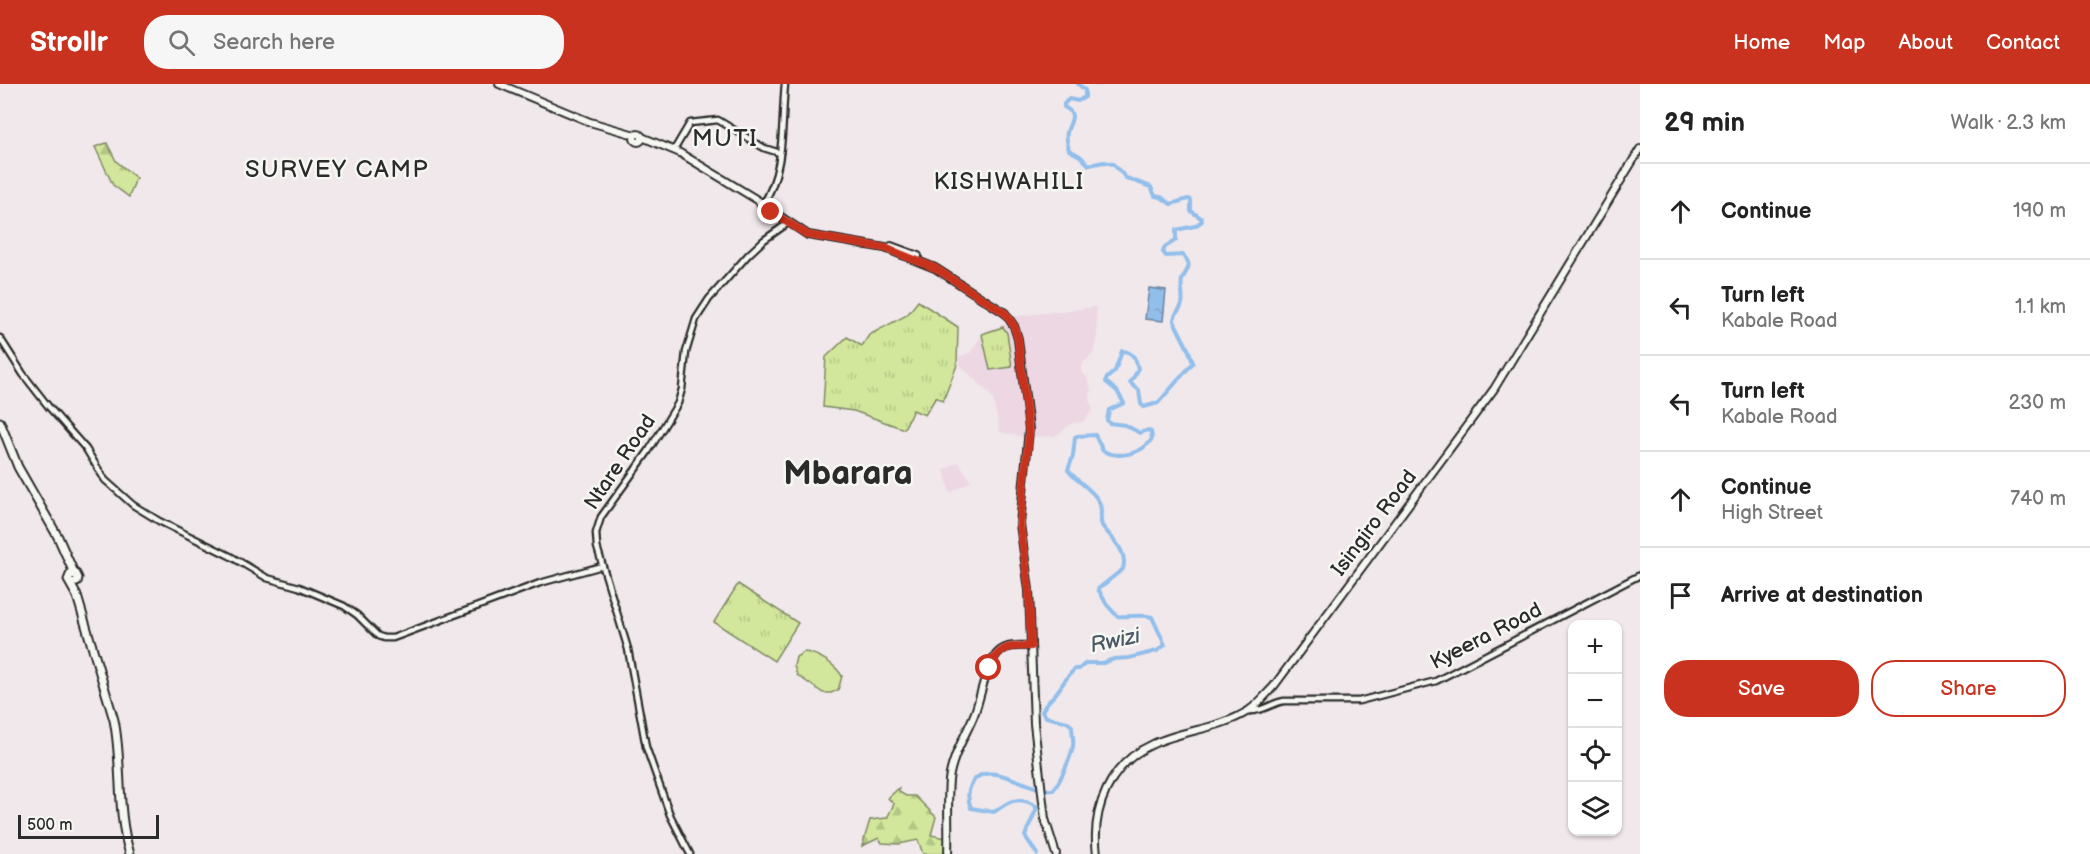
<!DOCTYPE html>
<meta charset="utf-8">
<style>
:root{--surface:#fff;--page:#f6f6f6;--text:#222;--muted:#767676;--line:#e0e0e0;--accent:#c8321e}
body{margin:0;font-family:"Balsamiq Sans",sans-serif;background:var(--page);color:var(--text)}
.controls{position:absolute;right:18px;bottom:18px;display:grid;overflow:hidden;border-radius:12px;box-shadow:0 2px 4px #0004}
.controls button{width:54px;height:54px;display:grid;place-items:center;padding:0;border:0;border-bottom:2px solid var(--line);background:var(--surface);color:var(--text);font:30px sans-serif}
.scale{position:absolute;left:18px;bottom:15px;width:141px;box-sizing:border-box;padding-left:6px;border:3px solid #2b2b2b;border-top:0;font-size:16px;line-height:21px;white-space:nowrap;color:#2b2b2b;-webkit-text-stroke:4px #f6f6f2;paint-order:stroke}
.stop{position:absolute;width:18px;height:18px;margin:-14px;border:4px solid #c8321e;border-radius:50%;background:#fff}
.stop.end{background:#c8321e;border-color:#fff;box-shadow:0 2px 6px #0008}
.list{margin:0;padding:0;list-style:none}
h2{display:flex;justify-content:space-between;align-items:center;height:78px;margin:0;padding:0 24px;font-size:26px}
h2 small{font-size:20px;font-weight:400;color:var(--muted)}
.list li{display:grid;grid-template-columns:39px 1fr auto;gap:18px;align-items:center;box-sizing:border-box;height:96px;padding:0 24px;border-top:2px solid var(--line)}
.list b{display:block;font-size:22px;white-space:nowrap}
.list p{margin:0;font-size:20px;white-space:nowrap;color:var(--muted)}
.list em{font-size:20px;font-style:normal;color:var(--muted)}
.actions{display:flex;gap:12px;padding:18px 24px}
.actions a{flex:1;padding:14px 0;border:2px solid var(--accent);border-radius:24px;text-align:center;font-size:21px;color:var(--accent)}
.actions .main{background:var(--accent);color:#fff}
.icon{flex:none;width:33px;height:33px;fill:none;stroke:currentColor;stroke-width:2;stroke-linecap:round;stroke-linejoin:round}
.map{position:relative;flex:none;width:1640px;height:770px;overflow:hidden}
header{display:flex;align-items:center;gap:36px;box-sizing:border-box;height:84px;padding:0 30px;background:var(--accent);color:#fff}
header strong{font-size:28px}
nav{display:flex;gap:33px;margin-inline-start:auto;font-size:21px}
.search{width:420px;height:54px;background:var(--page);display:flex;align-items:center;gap:15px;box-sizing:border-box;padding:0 21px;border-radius:24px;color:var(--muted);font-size:22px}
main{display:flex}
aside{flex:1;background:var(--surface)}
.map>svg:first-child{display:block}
</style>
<header>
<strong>Strollr</strong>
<div class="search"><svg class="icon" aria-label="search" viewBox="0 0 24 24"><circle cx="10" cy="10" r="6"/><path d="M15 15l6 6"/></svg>Search here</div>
<nav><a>Home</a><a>Map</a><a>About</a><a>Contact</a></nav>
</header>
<main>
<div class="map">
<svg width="1640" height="770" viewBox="0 0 1640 770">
<defs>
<pattern id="grass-tufts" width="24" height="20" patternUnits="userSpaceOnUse" patternTransform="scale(1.5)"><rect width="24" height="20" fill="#d2e79b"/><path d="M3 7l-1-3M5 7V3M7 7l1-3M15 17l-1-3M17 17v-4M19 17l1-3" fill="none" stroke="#b4c686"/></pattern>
<pattern id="forest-firs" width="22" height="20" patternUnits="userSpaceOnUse" patternTransform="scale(1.5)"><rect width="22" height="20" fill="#d2e79b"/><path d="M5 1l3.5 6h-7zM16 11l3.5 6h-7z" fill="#b4c686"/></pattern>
<pattern id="water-ripples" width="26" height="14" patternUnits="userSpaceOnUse" patternTransform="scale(1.5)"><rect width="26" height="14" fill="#91beeb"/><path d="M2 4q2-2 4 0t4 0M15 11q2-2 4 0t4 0" fill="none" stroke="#7da3ca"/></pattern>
</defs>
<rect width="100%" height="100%" fill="#f1e8eb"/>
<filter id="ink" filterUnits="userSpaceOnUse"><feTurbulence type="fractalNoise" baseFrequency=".0167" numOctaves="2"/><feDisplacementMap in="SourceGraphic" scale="12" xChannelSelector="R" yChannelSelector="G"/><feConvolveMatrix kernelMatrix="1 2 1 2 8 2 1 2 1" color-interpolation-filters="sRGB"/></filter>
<g filter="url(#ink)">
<g fill="#ecd7e3">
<path d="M1096 223 1097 252 1093 270 1084 278 1081 285 1082 289 1087 293 1091 306 1090 317 1093 326 1083 338 1072 339 1055 352 1032 353 1025 287 1010 233Z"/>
<path d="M1010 239 1015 252 1027 354 1000 348 993 316 988 308 961 282 959 277V272L970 269 984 247Z"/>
<path d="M958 378 971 397 950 409 944 386Z"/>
</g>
<g fill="url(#grass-tufts)" stroke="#7e8963" stroke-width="1.5">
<path d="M918 217 958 243 957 281 943 317 936 313 925 331 913 326 904 345 854 327 823 323 826 273 847 253 862 262 869 251 907 231Z"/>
<path d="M1003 243 1007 249 1012 283 990 286 982 250Z"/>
<path d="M738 500 798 539 774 577 714 538Z"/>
</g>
<g fill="url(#forest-firs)" stroke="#7e8963" stroke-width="1.5">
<path d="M107 59 116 77 136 94 129 113 113 101 95 63Z"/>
<path d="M899 704V708L906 712H915L936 733 931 751 946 754 944 770H923L918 756 899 760 882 759 879 754 862 762 870 736 887 734 894 720 888 714Z"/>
</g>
<path fill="#d2e79b" stroke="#7e8963" stroke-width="1.5" d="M804 568C817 569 835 580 842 592L838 606 831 609H823L797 591 794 582 796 573Z"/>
<path fill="url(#water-ripples)" stroke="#68839e" stroke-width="1.5" d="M1149 204 1166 206 1163 237 1145 235Z"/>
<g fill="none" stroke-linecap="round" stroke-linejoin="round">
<g stroke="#91beeb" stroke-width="4">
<path d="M1096 0H1101"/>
<path d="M1037 770 1025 752 1036 726V722C1018 711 1009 717 994 728L971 724C968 717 967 709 971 701 985 671 1031 709 1053 706 1059 700 1072 671 1073 662 1074 655 1072 649 1072 642L1067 638 1046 633 1042 628C1045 619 1051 616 1057 608 1063 600 1067 592 1075 585H1079L1086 579H1103L1114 575 1129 574 1157 567 1165 561 1152 533C1142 530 1129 533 1117 532L1107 521 1098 505 1123 485C1128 467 1113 456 1103 443 1097 435 1106 424 1095 412 1089 404 1071 392 1068 386L1073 372 1075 353 1077 352 1095 351 1103 367C1119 375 1142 370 1152 355L1151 348 1148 346 1140 349 1125 341 1109 339 1107 336 1109 326 1124 319 1117 307 1106 298V295L1115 287 1122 267C1133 267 1137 277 1138 286L1130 299 1139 306 1141 320 1144 323 1158 319 1193 279 1189 267 1174 237C1174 229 1180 227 1182 220 1184 212 1180 204 1182 196 1186 185 1194 183 1183 171L1166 172 1163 168 1165 163 1176 156V146L1195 142 1202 137 1201 134 1191 127V116L1188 115 1171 120 1161 113 1155 112 1151 103 1126 94 1113 80 1104 78 1089 81 1080 72 1069 66C1067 59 1065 51 1068 45 1072 35 1076 29 1064 23V20L1069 15 1078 17 1085 13V6L1078 0"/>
</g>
<defs>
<g id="secondary">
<path d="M674 66 690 39 718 36 764 64 780 69"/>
<path d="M762 122C786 86 781 41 785 0"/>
<path d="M0 254 23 290 48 322 86 365 105 396 133 421 159 437 230 472 267 494 299 503 344 522 357 531 378 552 384 554H393L540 499 602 482"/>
<path d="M1249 627C1263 628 1271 619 1284 617H1359L1436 597 1640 491"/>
<path d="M690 770 670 731 646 663 628 565 597 463 596 449 601 433 648 368 678 319 682 305 686 268 696 235 709 215 748 171 764 156 788 139"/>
</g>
<g id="primary">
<path d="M499 0 590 38 635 51"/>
<circle cx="638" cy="54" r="4"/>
<path d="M642 53 680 69 764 120"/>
<path d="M760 119 808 151 885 164 935 184 1005 229 1014 242 1018 255 1029 345 1020 440 1029 506 1034 640 1045 735 1056 770"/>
<path d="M891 162 918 172"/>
<path d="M948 770C949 745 947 720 949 696 952 672 965 653 974 631 981 614 985 579 1000 567 1009 560 1020 562 1031 562"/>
<path d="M1097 770C1091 725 1110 679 1153 660 1183 646 1220 645 1248 627 1258 621 1266 610 1274 602L1494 305 1640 65"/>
</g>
<g id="highway">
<path d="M0 338 18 383 58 453 74 489"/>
<path d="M70 499 77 498 78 494 76 490 70 491 68 496 77 512 114 636C123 681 116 727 130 770"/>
</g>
</defs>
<use href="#secondary" stroke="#2b2b2b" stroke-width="9"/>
<use href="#primary" stroke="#2b2b2b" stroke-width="10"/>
<use href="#highway" stroke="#2b2b2b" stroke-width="11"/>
<use href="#secondary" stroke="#f6f6f2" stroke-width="4.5"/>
<use href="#primary" stroke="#f6f6f2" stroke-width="6"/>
<use href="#highway" stroke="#f6f6f2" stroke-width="7"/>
</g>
</g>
<g fill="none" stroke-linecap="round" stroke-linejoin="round" filter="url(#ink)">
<path stroke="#c8321e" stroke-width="8" d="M771 128 808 151 885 164 935 184 1005 229 1014 242 1018 255 1029 351 1020 440 1029 506 1031 562C1009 562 999 562 989 584"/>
</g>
<g text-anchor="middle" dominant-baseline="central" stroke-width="5" stroke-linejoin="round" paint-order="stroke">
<g font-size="21" fill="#2b2b2b" stroke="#f6f6f2">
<text transform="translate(620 378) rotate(-56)">Ntare Road</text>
<text transform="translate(1374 439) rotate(-53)">Isingiro Road</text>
<text transform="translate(1486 552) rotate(-27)">Kyeera Road</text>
</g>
<g font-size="22" font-style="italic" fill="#4a5765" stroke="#f6f6f2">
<text transform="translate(1115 557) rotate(-12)">Rwizi</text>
</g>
<g font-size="24" letter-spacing="1.5" fill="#2b2b2b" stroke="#f6f6f2">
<text x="725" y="54">MUTI</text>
<text x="337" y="85">SURVEY CAMP</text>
<text x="1009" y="97">KISHWAHILI</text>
</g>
<g font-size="33" font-weight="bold" fill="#2b2b2b" stroke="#f6f6f2">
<text x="848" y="390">Mbarara</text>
</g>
</g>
</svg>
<div class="controls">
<button>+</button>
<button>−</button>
<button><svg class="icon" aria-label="locate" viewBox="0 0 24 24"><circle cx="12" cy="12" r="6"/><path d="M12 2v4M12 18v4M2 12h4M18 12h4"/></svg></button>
<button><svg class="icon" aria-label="layers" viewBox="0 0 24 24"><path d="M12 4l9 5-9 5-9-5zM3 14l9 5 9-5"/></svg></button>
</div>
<div class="scale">500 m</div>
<div class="stop" style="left:989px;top:584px"></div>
<div class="stop end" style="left:771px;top:128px"></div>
</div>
<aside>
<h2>29 min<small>Walk · 2.3 km</small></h2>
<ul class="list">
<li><svg class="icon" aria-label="ahead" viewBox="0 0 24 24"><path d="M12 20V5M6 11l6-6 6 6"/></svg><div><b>Continue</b></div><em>190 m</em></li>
<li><svg class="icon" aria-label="left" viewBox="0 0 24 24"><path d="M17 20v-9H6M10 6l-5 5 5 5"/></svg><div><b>Turn left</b><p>Kabale Road</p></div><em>1.1 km</em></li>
<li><svg class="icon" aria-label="left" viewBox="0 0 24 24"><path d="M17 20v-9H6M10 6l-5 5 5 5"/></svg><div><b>Turn left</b><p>Kabale Road</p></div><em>230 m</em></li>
<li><svg class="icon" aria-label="ahead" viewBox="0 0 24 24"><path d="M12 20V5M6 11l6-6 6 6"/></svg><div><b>Continue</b><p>High Street</p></div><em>740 m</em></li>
<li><svg class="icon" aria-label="arrive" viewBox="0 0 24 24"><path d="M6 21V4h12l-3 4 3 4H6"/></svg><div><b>Arrive at destination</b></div></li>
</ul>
<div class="actions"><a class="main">Save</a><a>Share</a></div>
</aside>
</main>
